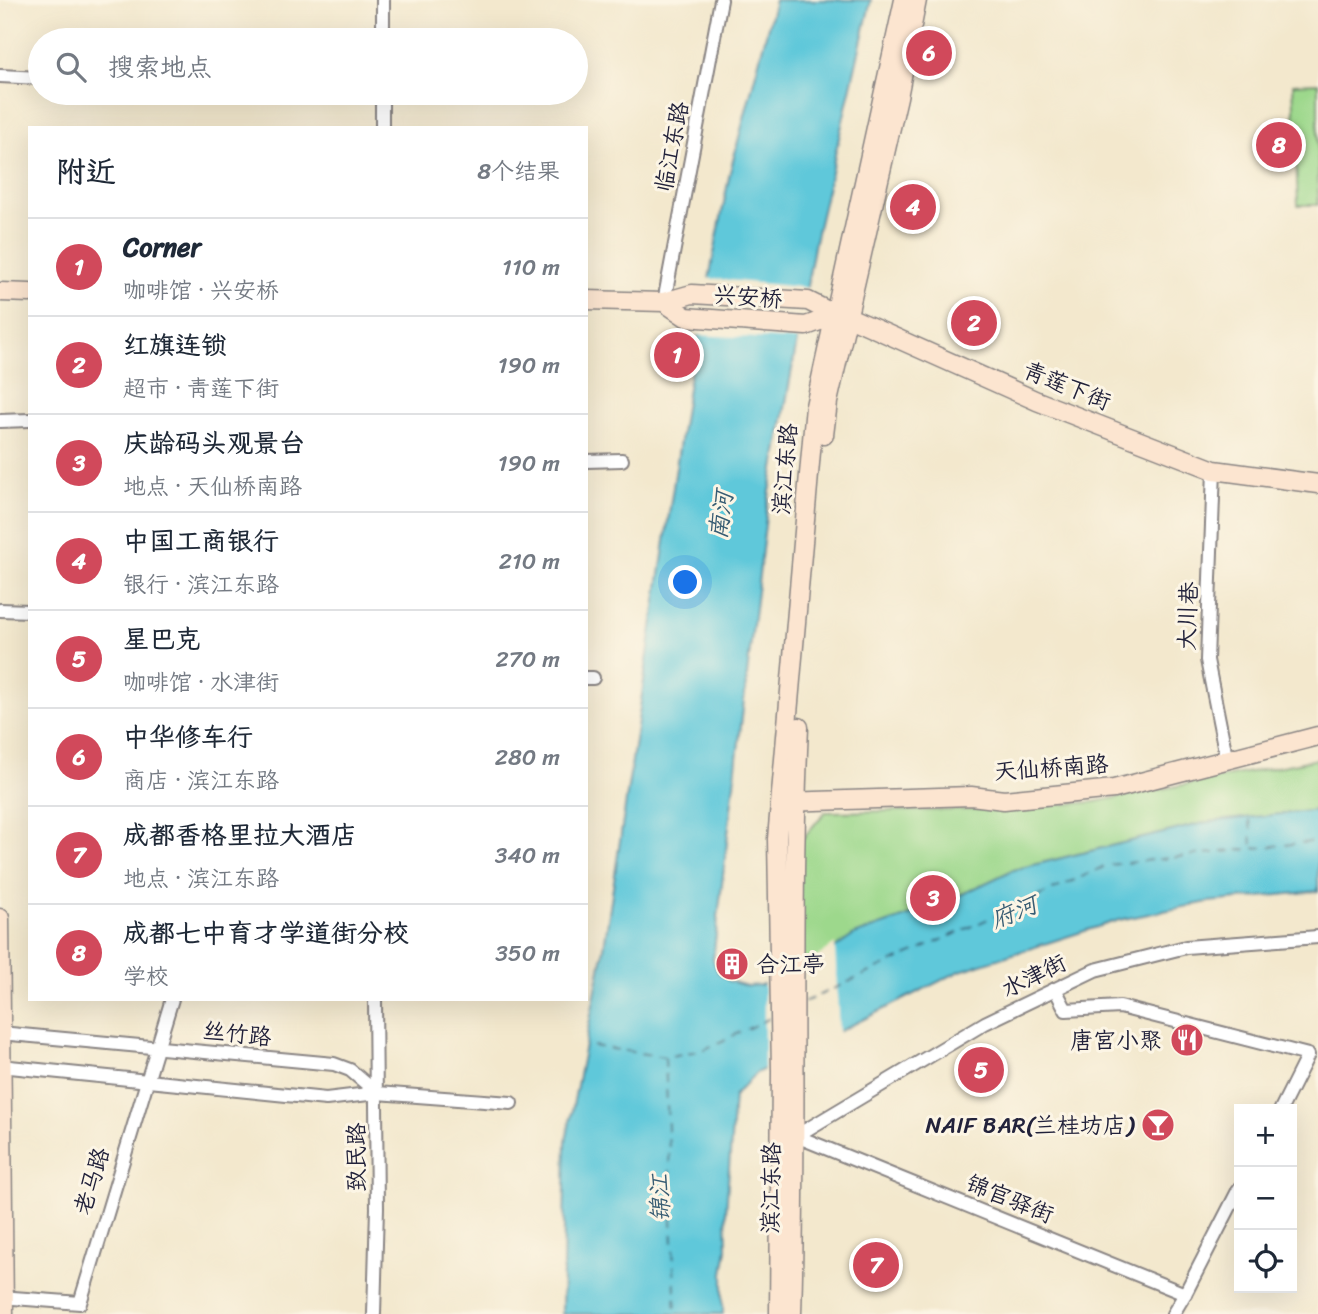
<!DOCTYPE html>
<html lang="zh">
<meta charset="utf-8">
<style>
:root{--surface:#fff;--page:#f2f2f3;--text:#1f2937;--muted:#747a83;--line:#e0e1e3;--accent:#d1495b}
body{margin:0;font-family:Sriracha,"LXGW WenKai TC",sans-serif;background:var(--page);color:var(--text)}
.controls{position:absolute;right:21px;bottom:21px;display:grid;overflow:hidden;border-radius:0px;box-shadow:0 7px 28px #0002}
.controls button{width:63px;height:63px;display:grid;place-items:center;padding:0;border:0;border-bottom:2px solid var(--line);background:var(--surface);color:var(--text);font:35px sans-serif}
.you{position:absolute;left:686px;top:583px;width:24px;height:24px;margin:-18px;border:5px solid #fff;border-radius:50%;background:#1a73e8;box-shadow:0 0 0 10px #1a73e833}
.badge{display:grid;place-items:center;width:46px;height:46px;border-radius:50%;background:var(--accent);color:#fff;font-size:23px;font-weight:700}
.pin{position:absolute;translate:-50% -50%;border:4px solid #fff;box-shadow:0 2px 7px #0006}
.list{margin:0;padding:0;list-style:none}
h2{display:flex;justify-content:space-between;align-items:center;height:91px;margin:0;padding:0 28px;font-size:30px}
h2 small{font-size:23px;font-weight:400;color:var(--muted)}
.list li{display:grid;grid-template-columns:46px 1fr auto;gap:21px;align-items:center;box-sizing:border-box;height:98px;padding:0 28px;border-top:2px solid var(--line)}
.list b{display:block;font-size:26px;white-space:nowrap}
.list p{margin:0;font-size:23px;white-space:nowrap;color:var(--muted)}
.list em{font-size:23px;font-style:normal;color:var(--muted)}
.icon{flex:none;width:38px;height:38px;fill:none;stroke:currentColor;stroke-width:2;stroke-linecap:round;stroke-linejoin:round}
.map{position:relative;flex:none;width:1318px;height:1314px;overflow:hidden}
.search{position:absolute;background:var(--surface);box-shadow:0 7px 28px #0002;left:28px;top:28px;width:560px;height:77px;display:flex;align-items:center;gap:18px;box-sizing:border-box;padding:0 24px;border-radius:38px;color:var(--muted);font-size:26px}
.panel{position:absolute;background:var(--surface);box-shadow:0 7px 28px #0002;left:28px;top:126px;width:560px;height:875px;border-radius:0px}
.map>svg:first-child{display:block}
</style>
<div class="map">
<svg width="1318" height="1314" viewBox="0 0 1318 1314">
<rect width="100%" height="100%" fill="#fcf5e5"/>
<filter id="ink" filterUnits="userSpaceOnUse"><feTurbulence type="fractalNoise" baseFrequency=".0143" numOctaves="2"/><feDisplacementMap in="SourceGraphic" scale="14" xChannelSelector="R" yChannelSelector="G"/><feConvolveMatrix kernelMatrix="1 2 1 2 8 2 1 2 1" color-interpolation-filters="sRGB"/></filter>
<filter id="wash" filterUnits="userSpaceOnUse"><feTurbulence type="fractalNoise" baseFrequency=".00686" numOctaves="4" result="noise"/><feDisplacementMap in="SourceGraphic" scale="28" xChannelSelector="R" yChannelSelector="G"/><feGaussianBlur stdDeviation="1.57" result="paint"/><feColorMatrix in="noise" values="0 0 0 0 0 0 0 0 0 0 0 0 0 0 0 0 0 1.4 0 .05"/><feComposite in="paint" operator="in"/></filter>
<g filter="url(#wash)">
<rect width="100%" height="100%" fill="#f3e8cd"/>
<g fill="#9dd88c" stroke="#607d64" stroke-width="2">
<path d="M1318 83V205H1298L1293 84Z"/>
<path d="M1318 759V810L1208 822 1013 870 801 972 797 845 825 812 968 810 1094 802Z"/>
</g>
<path fill="#5fc8da" stroke="#40758a" stroke-width="2" d="M775 0H871L815 241 767 508 713 959 718 972 729 981 747 986 760 985 801 972 854 935 937 906 1013 870 1208 822 1318 810V891L1208 902 1119 920 960 971 756 1073 734 1096 726 1212 727 1249 723 1273V1314H562L566 1141 603 954 689 381 730 172Z"/>
<g fill="#f3e8cd">
<path d="M706 278 810 288 800 340 695 335Z"/>
<path d="M835 944 839 1034 764 1073V980L800 969Z"/>
</g>
<g fill="none" stroke-linecap="round" stroke-linejoin="round">
<g stroke="#375c73" stroke-width="2" stroke-dasharray="9 7" stroke-linecap="butt">
<path d="M1250 820 1252 846"/>
<path d="M804 1002 1108 865 1318 841"/>
<path d="M593 1046 665 1057 703 1050 770 1018"/>
<path d="M665 1058 676 1314"/>
</g>
</g>
</g>
<g filter="url(#ink)">
<g fill="none" stroke-linecap="round" stroke-linejoin="round">
<defs>
<g id="street">
<path d="M383 40V0"/>
<path d="M0 76 40 78"/>
<path d="M382 128V93"/>
<path d="M664 302 721 0"/>
<path d="M0 421 30 420"/>
<path d="M586 461 622 460"/>
<path d="M1214 470 1207 660 1227 761"/>
<path d="M0 610 30 611"/>
<path d="M586 678H593"/>
<path d="M1055 989 1066 1010 1120 1007 1308 1055 1281 1109"/>
<path d="M0 1033 334 1064 350 1070 377 1093"/>
<path d="M0 1066 326 1099 377 1093 511 1103"/>
<path d="M796 1136 985 1023 1095 970 1186 947 1318 937"/>
<path d="M796 1136 1185 1294 1173 1314"/>
<path d="M1185 1294 1239 1189"/>
<path d="M0 1297 80 1303 172 999"/>
<path d="M374 1314 377 1208 375 999"/>
</g>
<g id="secondary">
<path d="M0 292 30 293"/>
<path d="M586 300 664 302 686 317 806 326 836 315 849 317 1037 401 1214 470 1318 484"/>
<path d="M664 302 692 294 808 301 836 315"/>
<path d="M824 435 828 402 898 97 917 0"/>
<path d="M784 802 971 796 1004 800 1114 789 1318 736"/>
<path d="M0 918 4 1314"/>
<path d="M779 1314 781 1071 777 839 815 406 904 0"/>
<path d="M792 1314C798 1118 790 923 799 727"/>
</g>
</defs>
<use href="#street" stroke="#8a8584" stroke-width="16"/>
<use href="#secondary" stroke="#8a8584" stroke-width="21"/>
<use href="#street" stroke="#fff" stroke-width="12"/>
<use href="#secondary" stroke="#fce5d0" stroke-width="18"/>
</g>
</g>
<defs>
<symbol id="building-disc" viewBox="-11 -11 22 22"><circle r="9.5" fill="#d1495b" stroke="#fcf5e5"/><path d="M-4-6H4V6H1V3H-1V6H-4ZM-2.5-4.3h1.7v1.8h-1.7ZM.8-4.3h1.7v1.8H.8ZM-2.5-1h1.7V.8h-1.7ZM.8-1h1.7V.8H.8Z" fill="#fff"/></symbol>
<symbol id="restaurant-disc" viewBox="-11 -11 22 22"><circle r="9.5" fill="#d1495b" stroke="#fcf5e5"/><path d="M-5-6h1v4h1v-4h1v4h1v-4h1v5L-1.5 .5V6h-2V.5L-5-1ZM5-6V6H3V1.5H1.5Q1.5-4 5-6Z" fill="#fff"/></symbol>
<symbol id="bar-disc" viewBox="-11 -11 22 22"><circle r="9.5" fill="#d1495b" stroke="#fcf5e5"/><path d="M-6-5H6L.8 .8V4.5H3.5V6h-7V4.5H-.8V.8Z" fill="#fff"/></symbol>
</defs>
<g fill-rule="evenodd">
<use href="#building-disc" x="713" y="945" width="38" height="38"/>
<use href="#restaurant-disc" x="1168" y="1021" width="38" height="38"/>
<use href="#bar-disc" x="1139" y="1106" width="38" height="38"/>
</g>
<g text-anchor="middle" dominant-baseline="central" stroke-width="6" stroke-linejoin="round" paint-order="stroke">
<g font-size="23" fill="#22223b" stroke="#fcf5e5">
<text transform="translate(672 147) rotate(-79)">临江东路</text>
<text transform="translate(748 297) rotate(4)">兴安桥</text>
<text transform="translate(1067 386) rotate(22)">青莲下街</text>
<text transform="translate(785 469) rotate(-85)">滨江东路</text>
<text transform="translate(1188 616) rotate(-88)">大川巷</text>
<text transform="translate(1051 768) rotate(-4)">天仙桥南路</text>
<text transform="translate(1034 976) rotate(-26)">水津街</text>
<text transform="translate(237 1034) rotate(6)">丝竹路</text>
<text transform="translate(356 1157) rotate(-90)">致民路</text>
<text transform="translate(92 1181) rotate(-73)">老马路</text>
<text transform="translate(771 1188) rotate(-89)">滨江东路</text>
<text transform="translate(1010 1199) rotate(22)">锦官驿街</text>
</g>
<g font-size="23" fill="#22223b" stroke="#fcf5e5" text-anchor="end">
<text x="756" y="964" text-anchor="start">合江亭</text>
<text x="1162" y="1040">唐宫小聚</text>
<text x="1134" y="1125">NAIF BAR(兰桂坊店)</text>
</g>
<g font-size="24" font-style="italic" fill="#375c73" stroke="#fcf5e5">
<text transform="translate(721 515) rotate(-82)">南河</text>
<text transform="translate(1014 912) rotate(-22)">府河</text>
<text transform="translate(660 1198) rotate(-92)">锦江</text>
</g>
</g>
</svg>
<div class="controls">
<button>+</button>
<button>−</button>
<button><svg class="icon" aria-label="locate" viewBox="0 0 24 24"><circle cx="12" cy="12" r="6"/><path d="M12 2v4M12 18v4M2 12h4M18 12h4"/></svg></button>
</div>
<div class="you"></div>
<div class="pin badge" style="left:677px;top:355px">1</div>
<div class="pin badge" style="left:974px;top:323px">2</div>
<div class="pin badge" style="left:933px;top:898px">3</div>
<div class="pin badge" style="left:913px;top:207px">4</div>
<div class="pin badge" style="left:981px;top:1070px">5</div>
<div class="pin badge" style="left:929px;top:53px">6</div>
<div class="pin badge" style="left:876px;top:1265px">7</div>
<div class="pin badge" style="left:1279px;top:145px">8</div>
<div class="search"><svg class="icon" aria-label="search" viewBox="0 0 24 24"><circle cx="10" cy="10" r="6"/><path d="M15 15l6 6"/></svg>搜索地点</div>
<section class="panel">
<h2>附近<small>8个结果</small></h2>
<ul class="list">
<li><span class="badge">1</span><div><b>Corner</b><p>咖啡馆 · 兴安桥</p></div><em>110 m</em></li>
<li><span class="badge">2</span><div><b>红旗连锁</b><p>超市 · 青莲下街</p></div><em>190 m</em></li>
<li><span class="badge">3</span><div><b>庆龄码头观景台</b><p>地点 · 天仙桥南路</p></div><em>190 m</em></li>
<li><span class="badge">4</span><div><b>中国工商银行</b><p>银行 · 滨江东路</p></div><em>210 m</em></li>
<li><span class="badge">5</span><div><b>星巴克</b><p>咖啡馆 · 水津街</p></div><em>270 m</em></li>
<li><span class="badge">6</span><div><b>中华修车行</b><p>商店 · 滨江东路</p></div><em>280 m</em></li>
<li><span class="badge">7</span><div><b>成都香格里拉大酒店</b><p>地点 · 滨江东路</p></div><em>340 m</em></li>
<li><span class="badge">8</span><div><b>成都七中育才学道街分校</b><p>学校</p></div><em>350 m</em></li>
</ul>
</section>
</div>
